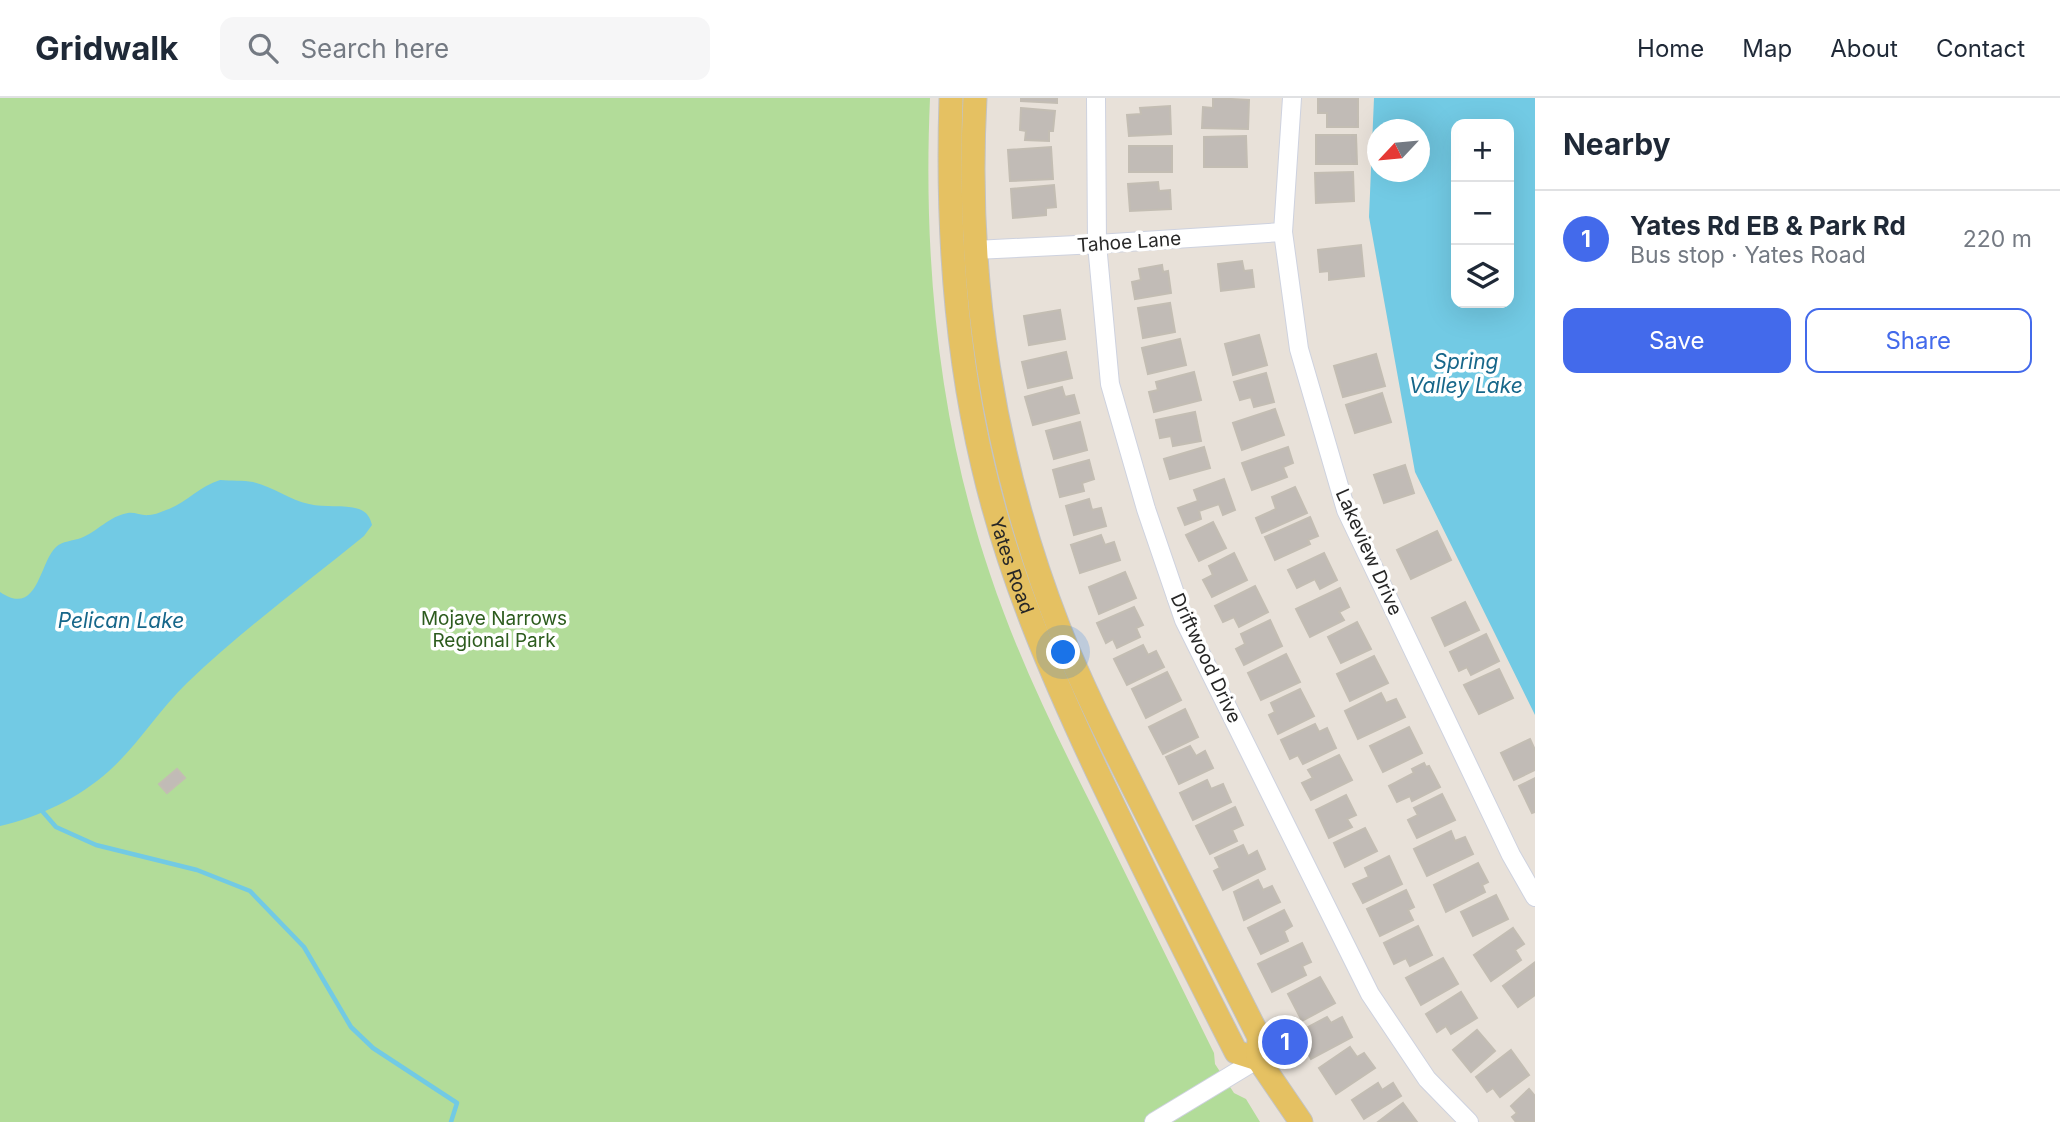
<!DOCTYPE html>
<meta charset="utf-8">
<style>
:root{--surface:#fff;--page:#f6f6f7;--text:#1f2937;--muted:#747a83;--line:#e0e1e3;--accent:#436aeb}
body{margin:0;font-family:Inter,sans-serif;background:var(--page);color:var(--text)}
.controls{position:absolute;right:21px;top:21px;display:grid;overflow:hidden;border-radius:14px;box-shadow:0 7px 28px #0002}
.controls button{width:63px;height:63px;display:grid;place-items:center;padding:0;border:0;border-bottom:2px solid var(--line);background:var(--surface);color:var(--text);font:35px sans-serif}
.compass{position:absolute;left:1367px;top:21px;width:63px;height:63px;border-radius:50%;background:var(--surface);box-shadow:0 7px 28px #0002;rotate:244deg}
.you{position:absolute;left:1064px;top:555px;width:24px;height:24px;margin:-18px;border:5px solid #fff;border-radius:50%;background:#1a73e8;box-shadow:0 0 0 10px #1a73e833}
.badge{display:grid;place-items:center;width:46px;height:46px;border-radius:50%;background:var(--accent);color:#fff;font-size:23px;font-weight:700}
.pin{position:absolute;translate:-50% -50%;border:4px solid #fff;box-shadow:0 2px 7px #0006}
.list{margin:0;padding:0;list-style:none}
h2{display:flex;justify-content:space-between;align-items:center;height:91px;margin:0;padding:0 28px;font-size:30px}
h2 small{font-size:23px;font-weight:400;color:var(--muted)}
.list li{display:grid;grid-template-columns:46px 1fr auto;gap:21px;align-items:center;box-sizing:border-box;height:98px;padding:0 28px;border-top:2px solid var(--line)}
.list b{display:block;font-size:26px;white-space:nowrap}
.list p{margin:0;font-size:23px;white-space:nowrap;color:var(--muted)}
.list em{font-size:23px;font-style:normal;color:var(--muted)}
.actions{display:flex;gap:14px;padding:21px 28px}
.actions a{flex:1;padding:16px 0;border:2px solid var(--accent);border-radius:14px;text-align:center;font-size:24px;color:var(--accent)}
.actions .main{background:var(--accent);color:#fff}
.icon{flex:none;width:38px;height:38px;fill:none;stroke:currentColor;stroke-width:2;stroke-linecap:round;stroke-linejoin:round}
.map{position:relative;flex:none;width:1535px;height:1024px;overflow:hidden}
header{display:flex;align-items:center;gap:42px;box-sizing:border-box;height:98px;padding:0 35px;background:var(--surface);border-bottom:2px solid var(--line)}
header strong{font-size:33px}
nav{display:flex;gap:38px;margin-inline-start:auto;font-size:24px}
.search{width:490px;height:63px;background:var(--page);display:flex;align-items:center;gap:18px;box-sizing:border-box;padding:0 24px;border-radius:14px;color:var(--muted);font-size:26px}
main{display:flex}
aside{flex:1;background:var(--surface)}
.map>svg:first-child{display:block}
</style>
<header>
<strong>Gridwalk</strong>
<div class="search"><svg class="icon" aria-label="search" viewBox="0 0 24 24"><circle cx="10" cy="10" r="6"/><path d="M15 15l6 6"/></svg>Search here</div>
<nav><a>Home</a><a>Map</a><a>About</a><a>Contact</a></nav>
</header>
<main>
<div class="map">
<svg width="1535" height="1024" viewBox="0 0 1535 1024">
<rect width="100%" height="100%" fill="#e8e1d9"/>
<path fill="#b2dc99" d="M0 0H930C923 160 938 323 990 476 1018 560 1057 639 1097 718 1136 797 1175 876 1214 955L1215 966 1234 995 1246 1001 1260 1024H0Z"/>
<g fill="#72cae4" fill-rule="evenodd">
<path d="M1374 0H1535V617L1415 374 1369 119ZM1456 26H1509V205H1456ZM1378 32H1420V74H1378Z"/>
<path d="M220 382C231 383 243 382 253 384 273 389 290 402 309 406 325 410 343 406 359 411 367 414 370 419 372 427L364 438C305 486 242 532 187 585 159 612 138 647 109 673 79 700 39 719 0 728V494C38 520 39 465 56 449 62 443 73 443 81 440 97 434 109 418 128 415 135 414 142 418 149 417 155 417 163 413 169 411 188 403 200 388 220 382Z"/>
</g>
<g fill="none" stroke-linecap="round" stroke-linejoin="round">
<path stroke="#72cae4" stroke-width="4.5" d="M43 714 56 729 96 747 197 772 250 793 304 849 351 929 373 950 457 1005 451 1024"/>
</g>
<g fill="#c1bbb6" stroke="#c3bdb3" stroke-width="2">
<path d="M1021 0H1057V5L1021 3Z"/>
<path d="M1213 0 1249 2 1248 31 1202 30 1203 9 1213 10Z"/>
<path d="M1318 0H1358V29H1327V15H1318Z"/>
<path d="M1170 8 1171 36 1129 38 1127 17 1141 16 1140 10Z"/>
<path d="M1021 10 1055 13 1053 33H1049V43L1025 42 1026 33 1020 32Z"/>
<path d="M1316 37H1356L1357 66H1316Z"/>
<path d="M1246 38 1247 69H1204V39Z"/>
<rect x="1129" y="48" width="43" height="26"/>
<path d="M1051 49 1053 81 1010 83 1008 52Z"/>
<path d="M1353 74 1354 103 1316 105 1315 75Z"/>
<path d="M1158 84 1159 93 1170 92 1171 111 1130 113 1128 86Z"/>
<path d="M1054 87 1056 109 1046 110V117L1013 120 1011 91Z"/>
<path d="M1361 147 1364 178 1329 182V173L1320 174 1318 152Z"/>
<path d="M1242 163 1244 173 1252 172 1254 189 1221 193 1218 166Z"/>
<path d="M1162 167 1163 174 1168 173 1171 195 1135 201 1132 184 1141 182 1139 171Z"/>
<path d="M1170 205 1175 234 1143 240 1138 210Z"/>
<path d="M1060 212 1065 241 1029 247 1024 218Z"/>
<path d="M1259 237 1267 267 1233 277 1225 246Z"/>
<path d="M1180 241 1186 267 1148 276 1142 250Z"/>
<path d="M1066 254 1072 280 1028 290 1022 264Z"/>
<path d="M1376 256 1385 288 1343 299 1334 268Z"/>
<path d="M1194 274 1201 302 1154 314 1149 294 1158 292 1156 284Z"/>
<path d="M1266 275 1274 304 1254 309 1251 299 1240 302 1234 284Z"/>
<path d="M1062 289 1065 299 1074 297 1079 315 1033 327 1025 299Z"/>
<path d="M1382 295 1391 324 1355 335 1346 307Z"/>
<path d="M1275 311 1284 337 1242 352 1233 325Z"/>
<path d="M1195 314 1201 343 1173 348 1171 338 1160 340 1156 322Z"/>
<path d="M1080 324 1087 352 1054 361 1046 333Z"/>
<path d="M1204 349 1210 370 1170 381 1164 361Z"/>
<path d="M1288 349 1293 365 1283 369 1287 379 1252 392 1242 365Z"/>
<path d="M1089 362 1094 381 1082 385 1084 393 1060 399 1053 372Z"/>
<path d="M1405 367 1414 395 1384 405 1374 377Z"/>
<path d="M1224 381 1235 412 1223 417 1219 406 1199 413 1201 421 1185 427 1178 410 1198 403 1194 392Z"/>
<path d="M1295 389 1307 415 1262 435 1256 420 1276 411 1272 399Z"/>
<path d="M1089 401 1092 412 1101 410 1106 428 1074 437 1066 408Z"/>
<path d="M1310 419 1318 438 1308 442 1310 446 1275 462 1265 439Z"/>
<path d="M1213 424 1226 450 1199 463 1186 437Z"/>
<path d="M1437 433 1451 462 1411 481 1397 452Z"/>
<path d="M1101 437 1105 447 1114 444 1120 462 1080 475 1071 447Z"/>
<path d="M1234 455 1247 482 1212 499 1203 482 1213 477 1209 468Z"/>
<path d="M1324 455 1337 482 1320 491 1315 481 1297 490 1288 472Z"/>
<path d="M1125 474 1136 500 1099 516 1089 489Z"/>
<path d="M1255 488 1268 514 1239 529 1234 519 1223 524 1215 508Z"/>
<path d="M1340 490 1349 509 1339 514 1344 522 1310 539 1296 511Z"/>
<path d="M1465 504 1479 532 1445 548 1432 520Z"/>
<path d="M1134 509 1143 527 1136 530 1140 539 1117 550 1113 541 1106 545 1097 525Z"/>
<path d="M1270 522 1282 548 1244 567 1236 551 1245 546 1241 536Z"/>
<path d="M1357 524 1371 551 1341 565 1328 539Z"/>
<path d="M1486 536 1499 563 1471 577 1467 569 1459 573 1450 554Z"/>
<path d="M1143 547 1148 557 1156 553 1164 569 1127 587 1114 561Z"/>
<path d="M1286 556 1300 584 1261 602 1248 575Z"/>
<path d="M1374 558 1388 585 1350 603 1337 576Z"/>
<path d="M1499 571 1513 600 1479 616 1464 587Z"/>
<path d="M1167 574 1181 602 1146 620 1132 591Z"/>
<path d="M1300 591 1314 618 1278 636 1269 617 1275 614 1271 605Z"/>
<path d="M1381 595 1386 605 1396 601 1405 619 1358 641 1345 613Z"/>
<path d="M1185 611 1198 639 1163 656 1149 629Z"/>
<path d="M1315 626 1319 634 1327 630 1336 650 1303 666 1298 657 1290 661 1281 642Z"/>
<path d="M1409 629 1422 655 1383 674 1370 648Z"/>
<path d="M1530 641 1535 652V672L1514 682 1501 655Z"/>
<path d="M1190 648 1196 658 1205 653 1213 670 1179 686 1166 659Z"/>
<path d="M1339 657 1352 682 1311 702 1302 685 1313 680 1308 672Z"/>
<path d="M1424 665 1426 669 1429 668 1440 689 1412 703 1410 698 1397 704 1389 688 1414 675 1412 671Z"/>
<path d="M177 671 185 680 167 695 159 686Z"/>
<path d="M1535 680V714L1532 715 1519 688Z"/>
<path d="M1207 682 1211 691 1223 686 1231 704 1193 722 1180 695Z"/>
<path d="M1442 696 1455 722 1417 740 1408 722 1418 717 1414 710Z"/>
<path d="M1346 697 1356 717 1347 721 1352 729 1329 740 1316 712Z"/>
<path d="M1235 709 1243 727 1232 732 1237 743 1210 756 1196 728Z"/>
<path d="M1365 730 1377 753 1345 769 1334 745Z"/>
<path d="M1451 733 1455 743 1465 739 1473 756 1427 778 1414 751Z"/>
<path d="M1243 747 1248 758 1257 753 1265 771 1223 792 1214 773 1220 770 1215 760Z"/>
<path d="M1389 758 1402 786 1363 805 1353 786 1369 779 1365 770Z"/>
<path d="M1478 765 1488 784 1482 787 1485 794 1446 814 1434 787Z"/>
<path d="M1258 782 1263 792 1272 788 1280 804 1244 822 1234 794Z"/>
<path d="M1406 792 1414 809 1408 812 1413 822 1380 838 1367 811Z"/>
<path d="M1496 797 1508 821 1473 838 1461 814Z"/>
<path d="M1284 812 1292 828 1284 833 1288 843 1261 856 1248 830Z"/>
<path d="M1418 828 1432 857 1410 868 1406 860 1394 866 1384 845Z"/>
<path d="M1513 830 1524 846 1515 852 1521 862 1491 883 1474 857Z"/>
<path d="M1302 845 1311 864 1302 868 1306 877 1272 894 1258 866Z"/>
<path d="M1443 860 1458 886 1421 907 1406 880Z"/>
<path d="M1534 865 1535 897 1518 909 1503 888Z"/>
<path d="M1320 879 1335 905 1302 923 1288 896Z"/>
<path d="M1461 894 1477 920 1451 936 1446 928 1437 934 1426 916Z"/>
<path d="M1327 919 1331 925 1342 919 1352 939 1311 961 1297 935Z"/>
<path d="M1477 932 1495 953 1471 974 1453 952Z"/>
<path d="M1350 949 1357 959 1364 955 1375 970 1336 996 1319 970Z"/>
<path d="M1511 952 1529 977 1500 999 1493 990 1487 994 1476 979Z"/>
<path d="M1378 985 1382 992 1393 985 1401 998 1364 1021 1352 1002Z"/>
<path d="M1529 991 1535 998V1024H1516L1512 1019 1517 1015 1511 1008Z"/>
<path d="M1403 1005 1417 1024H1378Z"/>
</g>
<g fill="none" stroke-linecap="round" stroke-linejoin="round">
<defs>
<g id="minor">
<path d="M1096 0 1097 146 1110 286 1146 411 1184 522 1370 896 1427 981 1469 1024"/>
<path d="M1292 0 1283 134 1299 251 1346 412 1511 757 1535 799"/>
<path d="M975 152 1097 146 1283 134"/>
<path d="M1154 1024 1258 961"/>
</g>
<g id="major">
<path id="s1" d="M951 0C947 124 954 246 983 368 1009 480 1055 585 1104 688 1147 778 1191 866 1236 954L1258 961"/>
<path d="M975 0C965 181 993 361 1059 530 1084 594 1116 655 1147 717 1184 791 1221 865 1259 939L1258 961 1301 1024"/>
</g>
</defs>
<use href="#minor" stroke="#ced2df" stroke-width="20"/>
<use href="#major" stroke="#c3c3c3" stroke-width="25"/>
<use href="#minor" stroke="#fff" stroke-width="18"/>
<use href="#major" stroke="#e5c162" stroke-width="23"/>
</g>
<g text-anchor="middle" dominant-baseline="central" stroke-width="7" stroke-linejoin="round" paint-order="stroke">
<g font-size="19" fill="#272727" stroke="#fff">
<text transform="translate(1129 144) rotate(-4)">Tahoe Lane</text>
<text transform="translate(1369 454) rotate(66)">Lakeview Drive</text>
<text stroke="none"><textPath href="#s1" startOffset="474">Yates Road</textPath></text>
<text transform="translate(1206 560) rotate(65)">Driftwood Drive</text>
</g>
<g font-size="19" fill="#2d5c1e" stroke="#fff">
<text x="494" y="520">Mojave Narrows<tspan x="494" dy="22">Regional Park</tspan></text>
</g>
<g font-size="21" font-style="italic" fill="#17678a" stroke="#fff">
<text x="1466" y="263">Spring<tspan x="1466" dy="24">Valley Lake</tspan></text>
<text x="121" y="522">Pelican Lake</text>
</g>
</g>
</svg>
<div class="controls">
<button>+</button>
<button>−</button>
<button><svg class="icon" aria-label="layers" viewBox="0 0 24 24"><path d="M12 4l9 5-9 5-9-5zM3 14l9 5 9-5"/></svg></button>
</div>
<svg class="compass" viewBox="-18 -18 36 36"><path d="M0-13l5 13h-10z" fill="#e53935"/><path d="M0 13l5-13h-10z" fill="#747a83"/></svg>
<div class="you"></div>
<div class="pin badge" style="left:1285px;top:944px">1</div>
</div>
<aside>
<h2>Nearby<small></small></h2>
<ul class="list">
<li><span class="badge">1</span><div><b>Yates Rd EB &amp; Park Rd</b><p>Bus stop · Yates Road</p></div><em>220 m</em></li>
</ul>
<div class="actions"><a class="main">Save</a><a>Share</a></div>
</aside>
</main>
